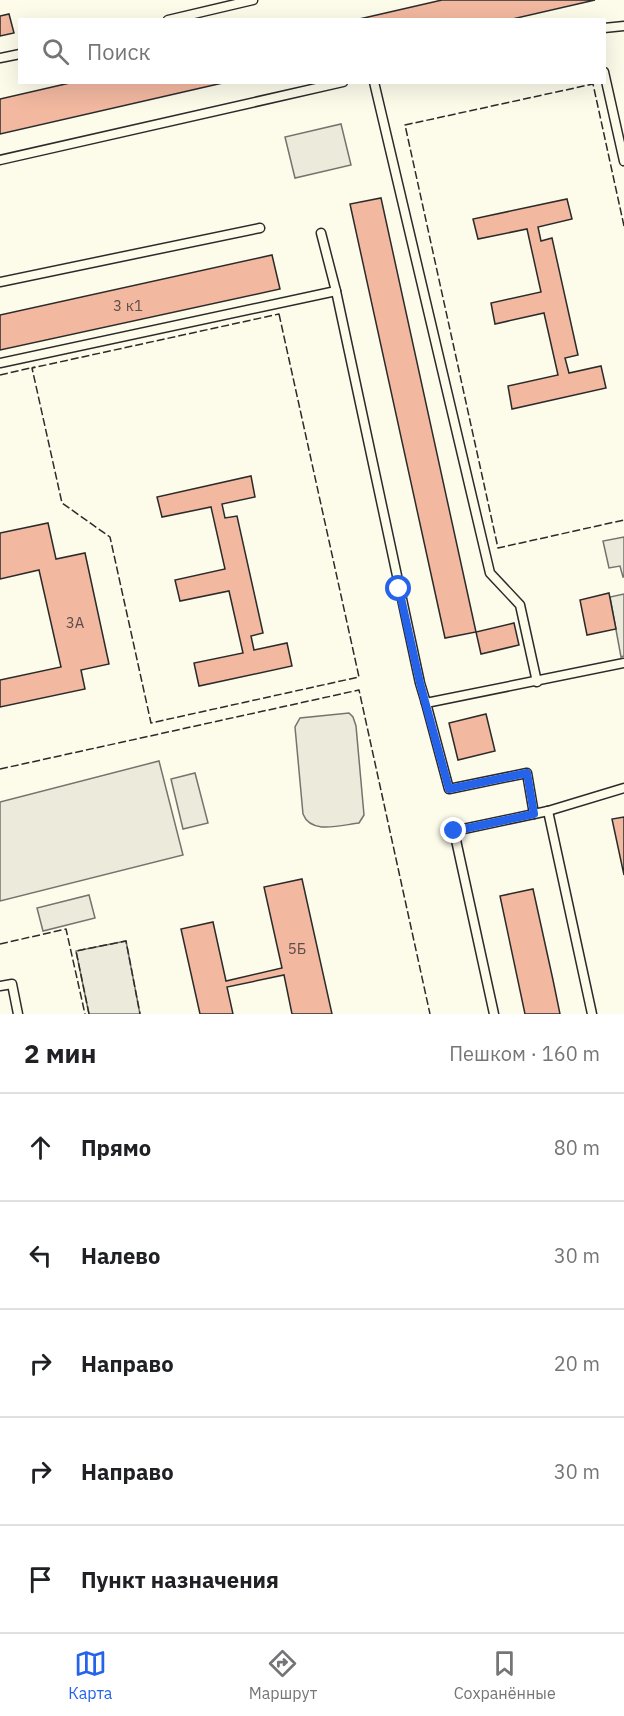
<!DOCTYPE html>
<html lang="ru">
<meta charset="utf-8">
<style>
:root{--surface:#fff;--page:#f6f6f6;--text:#202124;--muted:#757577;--line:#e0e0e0;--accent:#2563eb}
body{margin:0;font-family:"IBM Plex Sans",sans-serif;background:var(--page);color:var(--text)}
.stop{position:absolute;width:18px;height:18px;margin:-14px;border:4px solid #2563eb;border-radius:50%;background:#fff}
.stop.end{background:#2563eb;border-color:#fff;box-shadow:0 2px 6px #0008}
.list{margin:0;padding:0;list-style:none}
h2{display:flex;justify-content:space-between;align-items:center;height:78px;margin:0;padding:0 24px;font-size:26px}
h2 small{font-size:20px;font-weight:400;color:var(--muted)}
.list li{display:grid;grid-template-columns:39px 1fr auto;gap:18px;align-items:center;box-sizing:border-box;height:108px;padding:0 24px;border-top:2px solid var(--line)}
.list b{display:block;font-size:22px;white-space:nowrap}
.list em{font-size:20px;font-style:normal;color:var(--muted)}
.icon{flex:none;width:33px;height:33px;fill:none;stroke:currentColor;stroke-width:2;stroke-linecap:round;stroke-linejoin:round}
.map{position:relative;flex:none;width:624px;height:1014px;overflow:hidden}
.search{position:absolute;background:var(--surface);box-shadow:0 6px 24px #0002;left:18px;right:18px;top:18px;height:66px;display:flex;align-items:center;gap:15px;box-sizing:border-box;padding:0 21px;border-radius:0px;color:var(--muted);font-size:22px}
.sheet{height:618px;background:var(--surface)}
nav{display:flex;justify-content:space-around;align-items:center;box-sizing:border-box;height:84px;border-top:2px solid var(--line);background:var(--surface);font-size:16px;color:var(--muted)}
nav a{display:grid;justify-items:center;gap:3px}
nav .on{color:var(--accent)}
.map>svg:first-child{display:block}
</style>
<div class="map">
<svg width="624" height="1014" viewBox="0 0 624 1014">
<rect width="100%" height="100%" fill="#fdfbea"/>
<g fill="#ecebdb" stroke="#74746e" stroke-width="1.5">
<path d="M341 124 351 165 295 178 285 137Z"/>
<path d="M624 537V577H623L620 566 609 568 603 541Z"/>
<path d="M349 713 353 717 356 726 364 815 359 823C341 825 311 835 303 814L295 727 300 718Z"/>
<path d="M159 761 183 855 0 901V802Z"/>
<path d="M195 773 208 823 183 829 171 779Z"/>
<path d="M89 895 95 918 43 931 37 908Z"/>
<path d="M126 941 140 1014H89L76 951Z"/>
</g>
<path fill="#eceadb" stroke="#74746e" stroke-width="1.5" d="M624 594V656L621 657 610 597Z"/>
<g fill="#f2b8a0" stroke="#2b2b2b" stroke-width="1.5">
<path d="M442 0H595L508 20H355Z"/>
<path d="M9 14 14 33 0 36V16Z"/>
<path d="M74 82H227L0 134V99Z"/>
<path d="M381 198 476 632 445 638 350 204Z"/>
<path d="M567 199 572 219 538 227 541 241 552 238 578 355 565 358 569 373 601 366 606 388 512 409 508 386 558 375 544 313 495 324 491 303 541 292 527 229 478 239 473 219Z"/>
<path d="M272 255 280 289 0 350V315Z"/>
<path d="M251 476 255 497 222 504 225 518 237 516 263 633 251 636 254 650 287 643 292 666 199 686 194 663 243 653 229 591 180 601 175 580 225 569 211 507 162 517 157 497Z"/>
<path d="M48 523 56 559 85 553 109 664 81 670 85 689 0 707V680L61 667 39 570 0 579V533Z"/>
<path d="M609 593 616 629 587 635 580 600Z"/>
<path d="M514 623 519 645 481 654 476 632Z"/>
<path d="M486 714 495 751 458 760 449 723Z"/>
<path d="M624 817V875L612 819Z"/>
<path d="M302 879 332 1014H292L284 975 227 987 233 1014H200L181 929 213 922 226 981 282 968 264 887Z"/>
<path d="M533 889 553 980 560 1014H525L500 896Z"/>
</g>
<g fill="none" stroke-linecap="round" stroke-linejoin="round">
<defs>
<g id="service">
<path d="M168 20 253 0"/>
<path d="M604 28 624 26"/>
<path d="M0 58 20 54"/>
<path d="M604 72 624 161"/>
<path d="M374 82 490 573 520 605 537 682"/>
<path d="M0 160 343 82"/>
<path d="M321 233 336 291 420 683 426 703 624 663"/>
<path d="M0 282 260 228"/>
<path d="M0 363 336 291"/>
<path d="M426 703 449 789 527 773 534 814"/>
<path d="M548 811 592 1014"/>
<path d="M0 986 12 984 18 1014"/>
<path d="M494 1014 454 831 548 811 624 788"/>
</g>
</defs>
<use href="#service" stroke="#2b2b2b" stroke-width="11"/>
<use href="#service" stroke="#fdfbea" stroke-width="8"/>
<g stroke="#2b2b2b" stroke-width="1.5" stroke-dasharray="8 3" stroke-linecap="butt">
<path d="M624 226 593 84 405 125 498 548 624 520"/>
<path d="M279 314 359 677 151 723 110 537 62 503 32 368Z"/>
<path d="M0 375 35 367"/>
<path d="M0 769 359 690 430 1014"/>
<path d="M0 944 66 929 85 1014"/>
<path d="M89 1014 76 951 126 941 140 1014"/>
</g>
</g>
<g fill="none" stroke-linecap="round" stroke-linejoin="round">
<path stroke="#2563eb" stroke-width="8" d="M399 589 420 683 449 789 527 773 534 814 454 831"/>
</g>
<g text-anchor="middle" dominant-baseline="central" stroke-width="4.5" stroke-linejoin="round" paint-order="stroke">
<g font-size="15" fill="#5d4e48">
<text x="128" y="305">3 к1</text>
<text x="75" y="622">3А</text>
<text x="297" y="948">5Б</text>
</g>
</g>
</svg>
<div class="stop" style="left:399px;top:589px"></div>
<div class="stop end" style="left:454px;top:831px"></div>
<div class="search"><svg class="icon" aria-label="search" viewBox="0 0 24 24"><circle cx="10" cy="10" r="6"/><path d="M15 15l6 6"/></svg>Поиск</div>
</div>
<section class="sheet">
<h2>2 мин<small>Пешком · 160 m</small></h2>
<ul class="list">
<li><svg class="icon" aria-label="ahead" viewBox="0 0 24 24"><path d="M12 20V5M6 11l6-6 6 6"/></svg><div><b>Прямо</b></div><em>80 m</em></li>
<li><svg class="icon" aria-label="left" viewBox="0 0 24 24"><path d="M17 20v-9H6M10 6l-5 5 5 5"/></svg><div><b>Налево</b></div><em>30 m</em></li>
<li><svg class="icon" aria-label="right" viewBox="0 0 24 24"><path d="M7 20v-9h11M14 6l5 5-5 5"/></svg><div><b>Направо</b></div><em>20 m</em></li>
<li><svg class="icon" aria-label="right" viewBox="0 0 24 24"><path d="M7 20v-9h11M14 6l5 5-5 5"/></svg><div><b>Направо</b></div><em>30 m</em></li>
<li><svg class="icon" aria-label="arrive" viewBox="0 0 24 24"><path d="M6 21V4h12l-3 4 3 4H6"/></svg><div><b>Пункт назначения</b></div></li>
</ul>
</section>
<nav>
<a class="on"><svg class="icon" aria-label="map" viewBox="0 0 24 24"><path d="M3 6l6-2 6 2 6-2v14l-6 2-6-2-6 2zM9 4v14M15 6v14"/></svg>Карта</a>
<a><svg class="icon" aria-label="directions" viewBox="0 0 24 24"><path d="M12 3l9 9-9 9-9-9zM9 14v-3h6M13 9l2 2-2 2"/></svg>Маршрут</a>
<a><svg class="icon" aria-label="saved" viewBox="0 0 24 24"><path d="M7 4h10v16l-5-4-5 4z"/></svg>Сохранённые</a>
</nav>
